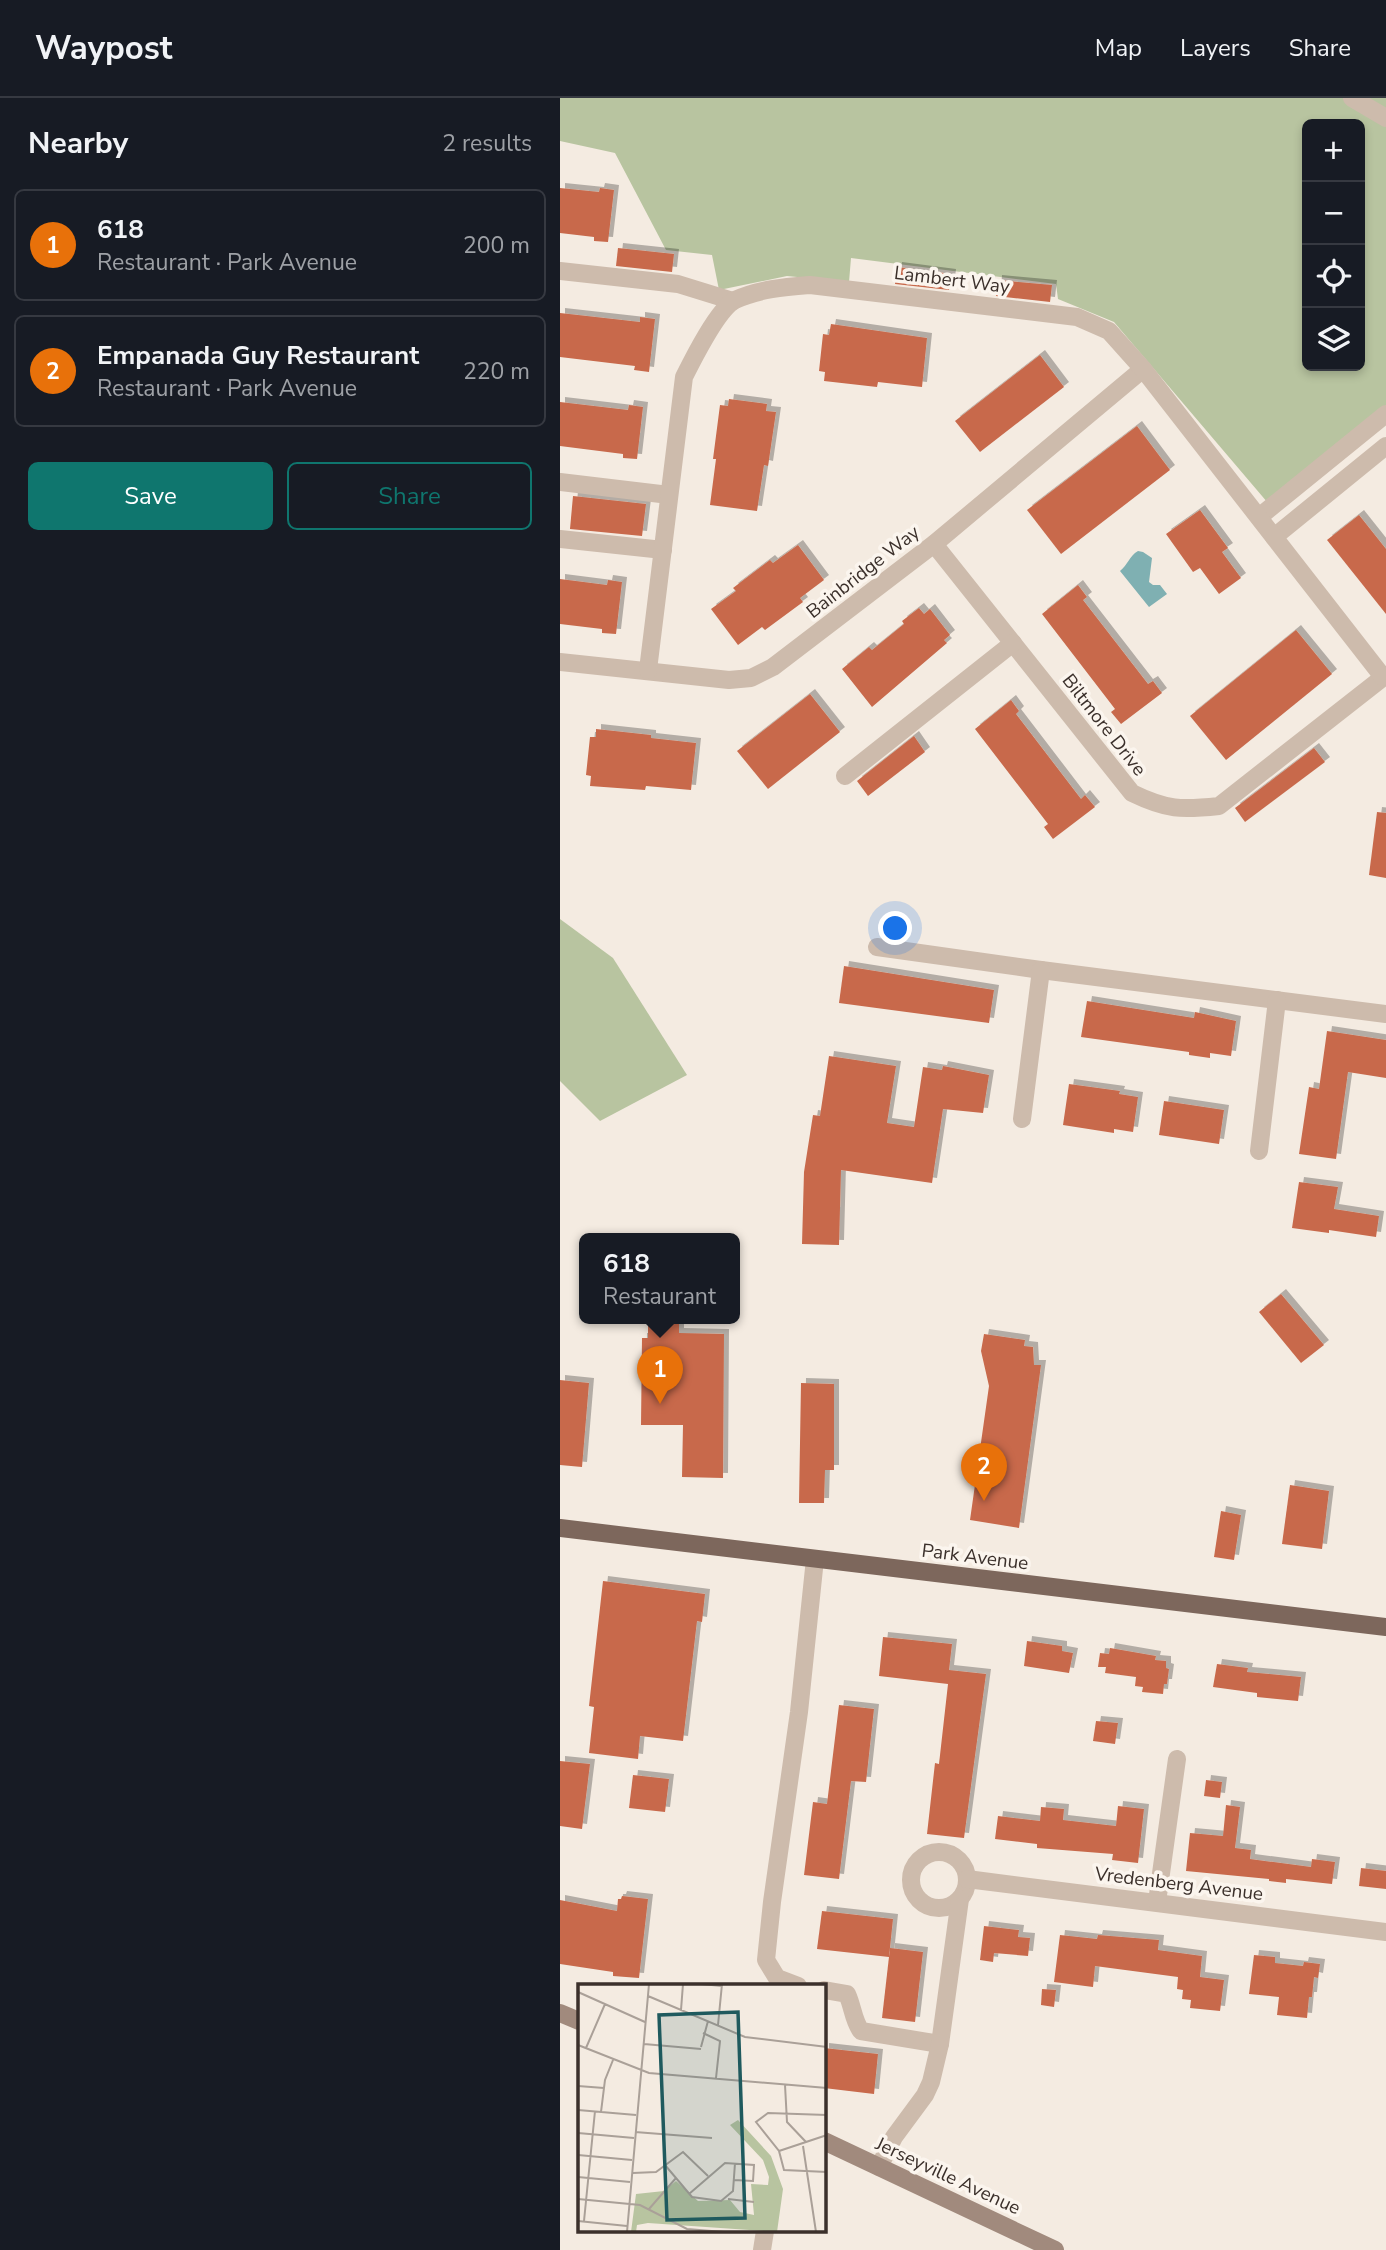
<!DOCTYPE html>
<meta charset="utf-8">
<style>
:root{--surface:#171b24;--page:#242831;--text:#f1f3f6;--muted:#9ea1a6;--line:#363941;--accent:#0f766e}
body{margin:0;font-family:"Nunito Sans",sans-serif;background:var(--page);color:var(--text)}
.controls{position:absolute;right:21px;top:21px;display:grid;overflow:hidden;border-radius:10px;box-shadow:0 4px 10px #0003}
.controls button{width:63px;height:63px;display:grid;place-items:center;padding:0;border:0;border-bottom:2px solid var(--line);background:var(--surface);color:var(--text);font:35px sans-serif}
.you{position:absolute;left:336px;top:831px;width:24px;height:24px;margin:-18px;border:5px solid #fff;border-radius:50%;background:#1a73e8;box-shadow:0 0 0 10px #1a73e833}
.badge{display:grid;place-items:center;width:46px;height:46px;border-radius:50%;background:var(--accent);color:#fff;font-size:23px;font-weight:700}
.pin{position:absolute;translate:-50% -58px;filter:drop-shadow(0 2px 4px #0008)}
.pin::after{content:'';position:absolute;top:37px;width:24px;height:21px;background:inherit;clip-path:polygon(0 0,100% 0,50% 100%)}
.popup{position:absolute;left:19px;top:1135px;width:161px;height:91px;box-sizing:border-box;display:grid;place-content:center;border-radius:10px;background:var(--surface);filter:drop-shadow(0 2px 5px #0005);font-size:23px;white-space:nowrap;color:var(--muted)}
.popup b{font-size:26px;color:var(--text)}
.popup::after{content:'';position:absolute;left:50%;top:100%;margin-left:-14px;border:14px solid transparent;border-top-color:var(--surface)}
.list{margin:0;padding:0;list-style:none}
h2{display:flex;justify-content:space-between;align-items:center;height:91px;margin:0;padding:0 28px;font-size:30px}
h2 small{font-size:23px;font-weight:400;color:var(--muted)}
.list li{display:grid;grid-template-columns:46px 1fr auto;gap:21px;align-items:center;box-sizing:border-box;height:112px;margin:0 14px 14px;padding:0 14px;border:2px solid var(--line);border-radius:10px}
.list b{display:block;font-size:26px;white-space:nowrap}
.list p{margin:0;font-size:23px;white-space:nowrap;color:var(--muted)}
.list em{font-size:23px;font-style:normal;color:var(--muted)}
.actions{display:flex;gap:14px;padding:21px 28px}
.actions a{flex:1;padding:16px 0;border:2px solid var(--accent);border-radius:10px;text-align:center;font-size:24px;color:var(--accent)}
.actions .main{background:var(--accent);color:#fff}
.icon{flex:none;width:38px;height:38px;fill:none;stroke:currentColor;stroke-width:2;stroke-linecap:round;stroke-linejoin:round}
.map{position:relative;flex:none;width:826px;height:2152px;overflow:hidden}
header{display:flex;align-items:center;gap:42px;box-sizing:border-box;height:98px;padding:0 35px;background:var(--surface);border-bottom:2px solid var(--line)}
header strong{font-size:33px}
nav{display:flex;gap:38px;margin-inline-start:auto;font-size:24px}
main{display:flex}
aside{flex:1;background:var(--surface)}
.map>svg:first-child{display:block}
</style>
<header>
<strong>Waypost</strong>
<nav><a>Map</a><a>Layers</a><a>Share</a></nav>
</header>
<main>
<aside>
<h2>Nearby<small>2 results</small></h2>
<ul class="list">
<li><span class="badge" style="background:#e8710a">1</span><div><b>618</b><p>Restaurant · Park Avenue</p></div><em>200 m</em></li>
<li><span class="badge" style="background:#e8710a">2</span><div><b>Empanada Guy Restaurant</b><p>Restaurant · Park Avenue</p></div><em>220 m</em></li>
</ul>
<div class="actions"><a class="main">Save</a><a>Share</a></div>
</aside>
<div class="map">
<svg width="826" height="2152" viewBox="0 0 826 2152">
<defs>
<filter id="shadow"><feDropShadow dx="5" dy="-5" stdDeviation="0" flood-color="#0004"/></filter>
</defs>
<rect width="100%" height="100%" fill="#f4ebe1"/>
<g fill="#b8c4a0" fill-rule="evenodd">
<path d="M0 0H826V325L713 411 554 224 498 201 496 186 291 160 289 184 227 178 159 192 152 157 106 152 55 55 0 43ZM747 26H800V268H747Z"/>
<path d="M0 821 53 860 127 977 40 1023 0 983Z"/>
</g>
<path fill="#7fb0b2" d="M578 453 583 454 592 460 589 484 593 487H600L607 496 589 509 560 473C568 467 569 458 578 453Z"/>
<g fill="#c8694b" filter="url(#shadow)">
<path d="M0 90 39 94 40 90 54 92 48 144 34 143V139L0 135Z"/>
<path d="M58 150 114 156 112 174 56 168Z"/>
<path d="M337 169 391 176 389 192 335 186Z"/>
<path d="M437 182 492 187 490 204 436 198Z"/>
<path d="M0 215 80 224V219L95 221 89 274 74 272 75 268 0 259Z"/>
<path d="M271 226 367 240 362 289 318 284 317 289 264 283 265 274 259 273 263 236 269 237Z"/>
<path d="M480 257 504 289 420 354 395 323Z"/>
<path d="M169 301 207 306 206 313 216 314 208 368 204 367 197 413 150 407 156 361H153L160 307 168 308Z"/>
<path d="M0 304 68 312 69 307 83 309 77 361 63 360V356L0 348Z"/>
<path d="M577 328 610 372 501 456 467 412Z"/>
<path d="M13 398 86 406 82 438 10 431Z"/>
<path d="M640 412 668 450 662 454 681 480 659 496 640 470 633 474 606 436Z"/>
<path d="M799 417 826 451V516L767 442Z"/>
<path d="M238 447 264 482 240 500 243 504 205 532 202 529 178 547 151 511 176 493 173 490 210 462 213 465Z"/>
<path d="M0 481 47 487 48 482 62 484 56 536 42 535V531L0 526Z"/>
<path d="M518 487 527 499 523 502 588 586 593 583 602 595 561 626 551 614 555 611 482 516Z"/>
<path d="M359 510 364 516 370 511 390 537 384 542 387 545 312 609 282 571 309 549 312 552 344 526 342 523Z"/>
<path d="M736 532 772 576 666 662 630 618Z"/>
<path d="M250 596 280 634 208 691 177 653Z"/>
<path d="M451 602 459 613 456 616 521 701 525 697 535 709 493 741 484 729 488 726 415 631Z"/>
<path d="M36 631 91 637V640L136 645 131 692 86 688 85 692 30 688 31 678 26 677 30 639H36Z"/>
<path d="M354 638 365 654 308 698 297 683Z"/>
<path d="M754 650 765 664 685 724 675 710Z"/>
<path d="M817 714 826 715V780L809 777Z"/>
<path d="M284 868 434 892 429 925 279 905Z"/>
<path d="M527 903 634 920 635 914 676 923 671 958 650 955V960L629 957V954L521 939Z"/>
<path d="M767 933 826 942V980L788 974 776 1061 739 1056 749 989 759 991Z"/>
<path d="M269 958 336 968 327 1025 354 1029 363 969 382 972 383 968 429 977 423 1015 383 1011 372 1085 281 1072 279 1147 242 1146 244 1074 253 1017 260 1018Z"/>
<path d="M509 986 560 993 559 996 578 999 573 1034 554 1031V1035L503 1027Z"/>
<path d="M604 1003 664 1012 659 1046 599 1037Z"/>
<path d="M739 1084 778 1089 774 1111 819 1118 816 1139 769 1132V1135L732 1130Z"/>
<path d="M721 1196 764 1247 741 1265 699 1214Z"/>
<path d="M88 1220H119V1235L164 1236 163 1380 122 1379 123 1327H81L82 1240H88Z"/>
<path d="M424 1236 465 1242 464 1248 473 1249 474 1267H481L459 1430 410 1422 429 1288 421 1253Z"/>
<path d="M0 1282 29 1285 22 1369 0 1367Z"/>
<path d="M241 1285 274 1286V1372H265L264 1405H239Z"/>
<path d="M730 1387 769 1393 762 1451 722 1446Z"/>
<path d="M661 1413 681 1417 674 1462 654 1459Z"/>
<path d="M43 1483 145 1496 142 1524 137 1523 123 1643 80 1638 78 1661 29 1655 34 1609 29 1608Z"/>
<path d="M323 1539 392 1546 389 1572 426 1576 404 1740 367 1736 375 1665 379 1666 388 1586 319 1578Z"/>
<path d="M467 1543 502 1548V1553L513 1555 509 1575 464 1568Z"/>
<path d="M550 1550 596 1558 595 1562 606 1563V1570L609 1571 607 1586H604L603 1596 582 1594 583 1589 575 1588 576 1579 545 1575 546 1569H538L540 1555 549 1556Z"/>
<path d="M657 1566 688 1570 687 1574 741 1579 738 1603 697 1599V1595L653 1589Z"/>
<path d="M279 1607 314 1611 306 1684 291 1683 279 1781 244 1777 253 1704 267 1706Z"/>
<path d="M536 1623 558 1625 555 1646 533 1643Z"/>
<path d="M0 1663 30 1666 22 1731 0 1728Z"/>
<path d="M73 1677 109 1681 105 1714 69 1710Z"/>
<path d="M646 1682 662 1684 660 1700 644 1698Z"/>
<path d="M666 1707 680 1709 675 1750 691 1752 690 1761 751 1769 752 1761 775 1764 772 1786 726 1781V1785L709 1783V1781L626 1773 630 1735 663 1738Z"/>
<path d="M558 1708 584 1711 578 1765 552 1762 553 1756 477 1750V1746L435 1741 438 1718 480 1723 481 1709 504 1711 503 1722 556 1728Z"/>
<path d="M801 1770 826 1773V1791L799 1788Z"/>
<path d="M62 1798 88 1801 79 1880 53 1878V1874L0 1866V1802L57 1813 58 1801H61Z"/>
<path d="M262 1813 333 1821 329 1859 257 1851Z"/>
<path d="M424 1828 459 1832 458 1839 470 1840 468 1858 434 1855 433 1864 420 1862Z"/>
<path d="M500 1837 537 1841 538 1837 599 1842 598 1852 642 1858 640 1879 664 1882 660 1913 630 1910 631 1902 622 1901 623 1892 617 1891 618 1879 535 1868 533 1889 494 1884Z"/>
<path d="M330 1850 363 1854 355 1924 322 1920Z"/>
<path d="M694 1857 715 1859V1865L743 1868 744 1864 760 1866 758 1880 754 1879 752 1899H749L747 1920 717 1917 719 1899 689 1896Z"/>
<path d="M482 1891 496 1892 494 1909 481 1907Z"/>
<path d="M264 1950 318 1956 314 1996 264 1990Z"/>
</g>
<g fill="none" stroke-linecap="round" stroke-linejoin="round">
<g stroke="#cdbbac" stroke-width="18">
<path d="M792 0 826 20"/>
<path d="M0 173 118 186 173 203"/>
<path d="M0 384 109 397"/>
<path d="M699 419 826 316"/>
<path d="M714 439 826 348"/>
<path d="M0 441 103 452"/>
<path d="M374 446 572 695C607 712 621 712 659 708L826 577"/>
<path d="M0 564 169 582 191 580 213 569 374 446 583 271"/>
<path d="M88 572 124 279C133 261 158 211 175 202 199 191 225 189 250 187L517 219 549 233 583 271 823 579"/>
<path d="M285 678 453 545"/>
<path d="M317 849 481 872 826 916"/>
<path d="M462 1021 481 872"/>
<path d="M699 1053 717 902"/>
<circle cx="379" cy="1782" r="28"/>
<path d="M407 1781 826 1834"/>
<path d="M597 1804 617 1661"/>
<path d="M238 1888 217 1880 206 1862 212 1804 239 1614 255 1461"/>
<path d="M264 1892 287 1896C293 1909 293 1922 301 1933L380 1946"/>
<path d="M319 2069 334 2039 365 1997 371 1984 380 1946 400 1801"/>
<path d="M202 2152 205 2133"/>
</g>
<g stroke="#a18a7d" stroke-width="18">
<path d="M0 1915 19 1923"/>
<path d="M264 2043 495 2152"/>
</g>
<path stroke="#7d675c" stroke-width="18" d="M0 1430 826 1529"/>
</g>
<g text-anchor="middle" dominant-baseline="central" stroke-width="7" stroke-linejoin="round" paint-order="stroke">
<g font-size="19" fill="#3b302b" stroke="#fbf5ee">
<text transform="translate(392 182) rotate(7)">Lambert Way</text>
<text transform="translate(303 474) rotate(-38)">Bainbridge Way</text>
<text transform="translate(544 627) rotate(52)">Biltmore Drive</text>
<text transform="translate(415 1459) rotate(7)">Park Avenue</text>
<text transform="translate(619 1786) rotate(7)">Vredenberg Avenue</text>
<text transform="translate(388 2078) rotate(25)">Jerseyville Avenue</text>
</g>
</g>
<g transform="translate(18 1886)">
<rect width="248" height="248" fill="#f4ebe1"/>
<path d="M160 136 193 172 205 205 199 248 70 239 59 241 58 248H53L58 210 86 207 98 197 120 217 152 216 162 228 176 231 173 200 190 201 191 193 185 176 152 141Z" fill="#b8c4a0"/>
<path fill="none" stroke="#aaa098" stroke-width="2" d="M123 0 144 2M0 8 67 38M70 12 167 53 249 63M103 26 105 0M140 41 144 0M125 49 142 57 138 94M66 60 123 65M0 61 71 89 249 104M123 63 130 37M8 64 27 20M207 101 209 138 228 158M0 102 26 104M0 126 58 131M23 128 27 96 35 76M249 131 190 129 178 138 201 167 206 186 249 188M57 148 134 154M0 149 56 154M225 162 238 248M201 167 249 151M0 171 54 176M87 181 114 213 143 217 155 207 157 179M55 189 78 188 105 168 130 192M0 193 52 198M111 210 147 179 176 181 175 197 156 196M0 215 62 221 109 245 146 248M150 215 176 218M71 225 98 194M0 237 49 242M6 237 17 127M49 248 71 0"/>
<path fill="#1f5a5e" fill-opacity="0.15" stroke="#1f5a5e" stroke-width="3.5" d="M160 28 167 234 89 236 81 31Z"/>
<rect width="248" height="248" fill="none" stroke="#3b302b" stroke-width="3.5"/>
</g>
</svg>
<div class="controls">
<button>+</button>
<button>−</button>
<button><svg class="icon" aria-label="locate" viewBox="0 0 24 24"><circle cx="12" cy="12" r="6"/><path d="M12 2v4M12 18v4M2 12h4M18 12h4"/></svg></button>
<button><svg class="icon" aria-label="layers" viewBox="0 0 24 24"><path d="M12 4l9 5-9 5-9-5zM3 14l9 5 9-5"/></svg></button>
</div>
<div class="you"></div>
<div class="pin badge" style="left:100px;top:1306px;background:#e8710a">1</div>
<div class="popup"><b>618</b>Restaurant</div>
<div class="pin badge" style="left:424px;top:1403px;background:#e8710a">2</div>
</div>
</main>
